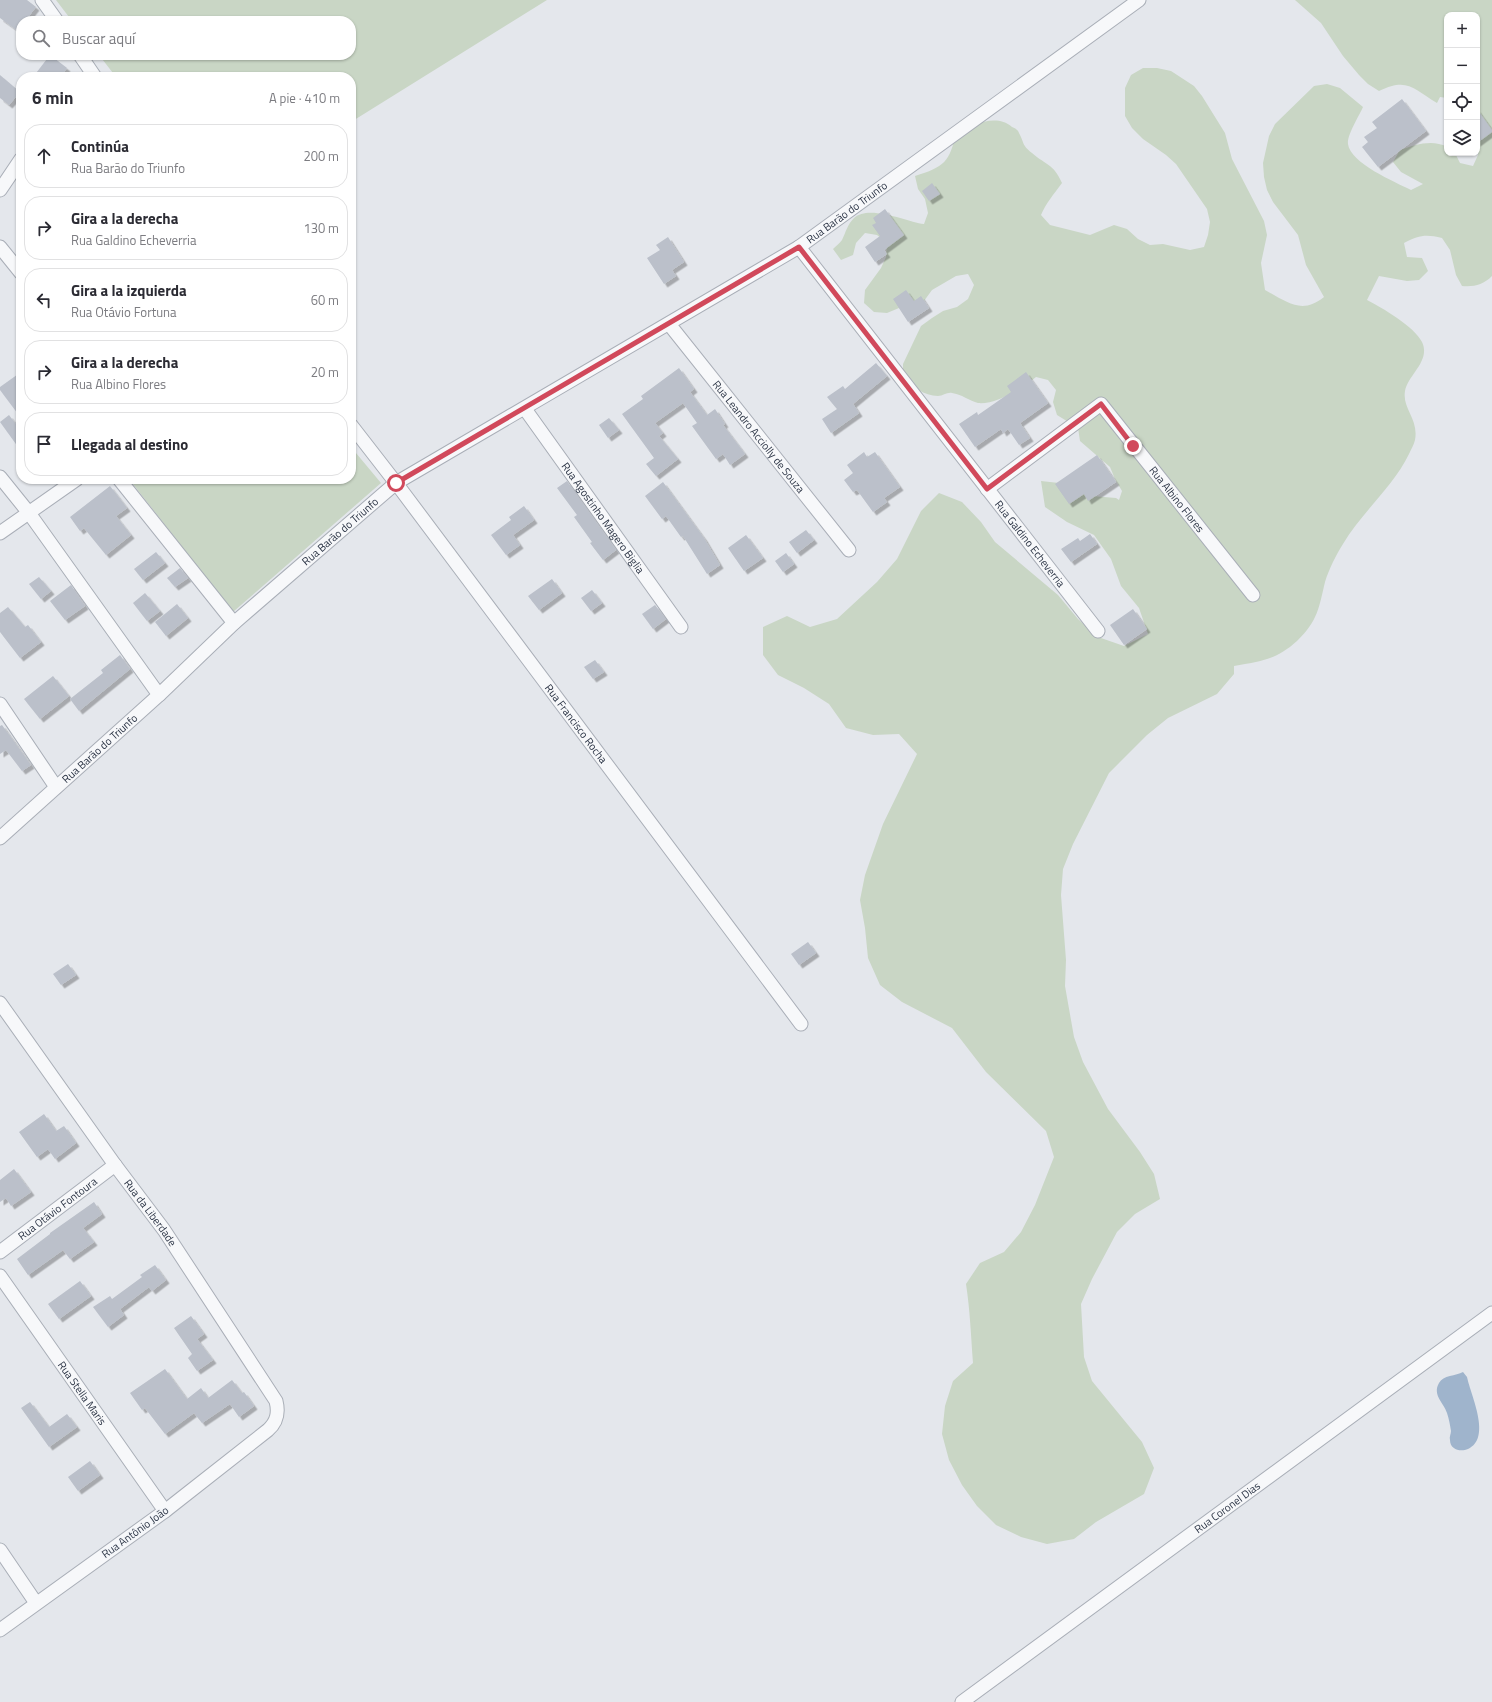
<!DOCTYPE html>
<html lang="es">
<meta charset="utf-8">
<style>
:root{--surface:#fff;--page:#f7f7f7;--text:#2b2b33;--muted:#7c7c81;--line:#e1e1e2}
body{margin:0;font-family:"Titillium Web",sans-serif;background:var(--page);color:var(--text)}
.controls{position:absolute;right:12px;top:12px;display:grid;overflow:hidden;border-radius:8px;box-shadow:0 1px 3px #0004}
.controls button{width:36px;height:36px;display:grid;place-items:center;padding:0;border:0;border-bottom:1px solid var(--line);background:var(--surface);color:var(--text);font:20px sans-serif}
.stop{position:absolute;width:12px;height:12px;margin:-9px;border:3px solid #d1495b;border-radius:50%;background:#fff}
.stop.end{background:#d1495b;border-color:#fff;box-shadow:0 1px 4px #0008}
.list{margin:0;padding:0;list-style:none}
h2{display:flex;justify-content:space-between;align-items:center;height:52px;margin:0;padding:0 16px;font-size:17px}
h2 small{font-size:13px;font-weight:400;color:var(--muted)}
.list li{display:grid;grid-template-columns:26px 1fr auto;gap:12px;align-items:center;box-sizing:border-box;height:64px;margin:0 8px 8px;padding:0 8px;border:1px solid var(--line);border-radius:16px}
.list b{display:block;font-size:15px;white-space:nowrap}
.list p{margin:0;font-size:13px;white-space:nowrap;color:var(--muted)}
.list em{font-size:13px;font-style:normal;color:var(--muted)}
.icon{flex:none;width:22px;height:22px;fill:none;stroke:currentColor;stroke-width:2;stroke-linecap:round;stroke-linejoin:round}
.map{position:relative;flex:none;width:1492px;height:1702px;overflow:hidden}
.search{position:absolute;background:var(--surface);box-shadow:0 1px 3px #0004;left:16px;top:16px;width:340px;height:44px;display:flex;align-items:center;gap:10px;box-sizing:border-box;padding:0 14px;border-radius:16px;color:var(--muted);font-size:15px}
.panel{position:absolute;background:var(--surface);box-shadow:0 1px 3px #0004;left:16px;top:72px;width:340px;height:412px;border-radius:16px}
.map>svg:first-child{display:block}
</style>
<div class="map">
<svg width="1492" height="1702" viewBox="0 0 1492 1702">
<defs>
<filter id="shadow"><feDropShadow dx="3.5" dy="3.5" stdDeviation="0" flood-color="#0004"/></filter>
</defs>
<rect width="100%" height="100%" fill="#e4e7ec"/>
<g fill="#c9d6c5">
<path d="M56 0H547L351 122V77H116L99 55H351V21H72Z"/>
<path d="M1295 0H1492V276C1483 285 1474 287 1462 286L1456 275 1450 250 1442 238C1426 234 1419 235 1404 243L1407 257 1422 258 1428 271 1419 280 1407 281 1379 276 1367 300C1381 307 1415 327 1422 342 1431 361 1408 375 1405 391 1402 409 1419 419 1415 440 1414 445 1411 449 1409 454 1393 487 1362 512 1343 544 1336 555 1329 569 1325 582 1319 607 1318 621 1297 641 1276 660 1261 661 1234 666V674L1217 694 1168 718 1147 735 1109 773 1073 844 1063 869 1061 895 1066 960 1065 986 1074 1037 1083 1062 1108 1109 1140 1152 1154 1174 1160 1199 1135 1214 1117 1232 1092 1279 1081 1304 1084 1357 1092 1381 1142 1442 1154 1468 1144 1494 1096 1522 1074 1539 1047 1544 1021 1537 996 1525 977 1506 962 1485 949 1460 942 1434 945 1406 953 1381 973 1363C971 1336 970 1310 966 1284L980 1263 1004 1252 1021 1232 1035 1205 1054 1157 1046 1131 986 1072 952 1028 902 1002 880 985 868 958 865 928 860 900 865 875 883 824 917 754 899 734 873 735 846 728 829 704 804 688 778 675 763 655V627L787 616 810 627 837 619 877 582 897 559 921 511 939 493 962 502 981 522 995 542 1058 595 1078 619 1098 637 1124 646 1148 634 1139 608 1121 586 1111 559 1094 535 1067 522 1045 507 1041 481 1068 484 1092 496 1116 498 1119 500 1122 491 1115 479 1110 467 1080 441 1078 428 1057 415 1053 402 1056 390 1048 380 1036 377C1024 388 995 405 978 403 970 401 961 394 952 393 947 392 943 396 938 396 924 396 912 386 903 378V364L921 326 932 318 943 311 957 307 968 299 974 285 968 274 956 276 932 290 924 301 899 308 887 313 874 312 864 303 865 290 881 268 886 257 887 243 877 235 865 233 856 243 853 255 841 260 833 249C836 246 840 243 842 240 846 232 847 225 854 218 869 204 907 222 924 224L928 213 925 199 918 189 915 176C944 167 950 162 956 132 973 125 996 113 1012 127 1015 128 1018 130 1019 133 1025 144 1021 144 1032 153 1047 166 1053 163 1062 183 1054 194 1046 203 1041 215L1050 225 1090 235 1114 225 1127 229 1138 239 1150 245 1163 244 1190 250 1204 247 1208 235 1210 222 1207 209 1176 164 1166 155 1143 139 1132 128 1125 116V88L1131 75 1143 68H1157L1171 71 1194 86 1202 96 1225 133 1232 159 1264 221 1267 235 1261 263 1265 290C1287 302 1302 315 1324 297L1306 265 1298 235 1273 202 1267 190 1264 177 1263 163 1269 136 1275 124 1314 86 1327 84 1340 88 1363 107C1359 116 1347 135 1348 144 1350 163 1395 182 1411 190L1423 184 1401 172 1393 162 1400 150C1415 145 1432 139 1447 147V153H1455L1460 163 1473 166 1478 155 1480 142 1477 138V15H1447V98L1440 97 1437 103C1413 89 1408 77 1379 91L1368 84 1359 75 1343 56 1321 23Z"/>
<path d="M351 447 381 483 233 612 129 479H351Z"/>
</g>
<path fill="#9fb4cc" d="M1463 1372 1467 1377C1471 1396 1492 1438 1468 1449 1461 1452 1450 1450 1450 1440 1449 1437 1451 1434 1451 1431 1450 1425 1449 1419 1447 1413 1444 1403 1432 1395 1439 1383 1443 1375 1456 1376 1463 1372Z"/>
<g fill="#bbc0ca" filter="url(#shadow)">
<path d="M0 0H27L36 7 25 21H21V27L18 31 0 18Z"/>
<path d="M50 55 67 68 60 77H33Z"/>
<path d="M0 75 20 92 9 105 0 98Z"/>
<path d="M1402 99 1426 131 1378 167 1362 147 1368 142 1364 137 1377 128 1372 122Z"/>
<path d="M1477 109 1492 130V132L1477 143Z"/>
<path d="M932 183 940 194 929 201 922 191Z"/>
<path d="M885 209 904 235 884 250 887 254 875 262 865 247 880 236 872 225 876 223 873 218Z"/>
<path d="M668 237 684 262 672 270 676 276 664 284 647 258 660 250 656 245Z"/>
<path d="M906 290 914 301 921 296 929 308 908 322 893 299Z"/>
<path d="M876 363 887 376 853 404 859 413 831 433 822 419 837 409 827 397 843 386 845 389Z"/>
<path d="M679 368 694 389 690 392 707 415 715 409 725 424 723 425 745 454 730 465 723 454 716 459 692 426 697 423 683 403 655 423 663 433 659 436 678 459 656 476 646 464 654 458 622 414 643 399 641 396Z"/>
<path d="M21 372V418L0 390V387Z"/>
<path d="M1026 372 1048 403 1020 423 1030 438 1019 445 1008 429 1003 433 1001 429 975 447 959 424 977 412 978 415 1011 392 1007 386Z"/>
<path d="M9 415 21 431V451L0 422Z"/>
<path d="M609 418 619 430 608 438 599 425Z"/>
<path d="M864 452 867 457 875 452 900 487 884 498 887 502 873 512 857 490 853 492 844 480 853 473 847 465Z"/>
<path d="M1097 455 1116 482 1088 501 1084 494 1069 504 1055 484Z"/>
<path d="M567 481 616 550 603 560 590 543 592 542 574 517 577 515 557 488Z"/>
<path d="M663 482 704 538 720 565 707 574 683 536 681 537 666 516 662 519 645 496Z"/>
<path d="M110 486 127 508 116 516 131 535 106 555 84 528 80 531 70 517Z"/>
<path d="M524 506 534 520 513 535 520 545 506 555 491 535 511 520 509 517Z"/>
<path d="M806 530 814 540 797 553 789 542Z"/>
<path d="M1090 534 1097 544 1071 562 1061 549 1078 538 1080 541Z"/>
<path d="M746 535 763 558 744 571 728 548Z"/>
<path d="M156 552 165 563 143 580 134 569Z"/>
<path d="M786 553 794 564 783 572 775 561Z"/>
<path d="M180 568 188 578 175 587 167 578Z"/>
<path d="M39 577 51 591 41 599 29 584Z"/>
<path d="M552 579 562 593 539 610 528 596Z"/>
<path d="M71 585 85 606 65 620 50 601Z"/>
<path d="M592 590 602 603 591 611 581 598Z"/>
<path d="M145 593 160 611 147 621 133 603Z"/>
<path d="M177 604 188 618 166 636 155 622Z"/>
<path d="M655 605 666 619 653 629 642 614Z"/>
<path d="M8 607 25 627 28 625 41 642 20 658 0 632V613Z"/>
<path d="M1133 609 1147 629 1124 645 1110 625Z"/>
<path d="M120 655 130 669 79 711 70 699 103 673 101 670Z"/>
<path d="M595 660 604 672 593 679 584 667Z"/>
<path d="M53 676 69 696 40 719 24 699Z"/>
<path d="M2 725 31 765 22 771 6 750 0 754V726Z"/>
<path d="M808 942 816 953 799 965 791 954Z"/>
<path d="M68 964 76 975 61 985 53 974Z"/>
<path d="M44 1114 56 1131 64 1126 76 1143 55 1159 48 1149 37 1157 19 1132Z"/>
<path d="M14 1169 31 1192 11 1206 6 1198 0 1202V1180Z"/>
<path d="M94 1202 102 1214 83 1228 94 1242 70 1259 63 1250 28 1275 17 1259 50 1234V1233Z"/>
<path d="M155 1265 166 1280 152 1291 149 1287 120 1309 124 1315 108 1327 93 1307 110 1296 112 1299 142 1277 140 1275Z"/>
<path d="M80 1281 91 1296 59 1319 48 1304Z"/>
<path d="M191 1316 204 1334 197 1339 213 1360 197 1371 188 1358 192 1354 174 1328Z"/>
<path d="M165 1369 187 1399 201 1388 208 1398 232 1380 242 1393 244 1392 254 1406 239 1417 230 1404 202 1423 194 1413 165 1434 145 1408 142 1410 130 1393Z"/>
<path d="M30 1402 49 1427 67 1414 77 1427 49 1447 21 1408Z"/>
<path d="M90 1461 100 1475 78 1491 68 1477Z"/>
</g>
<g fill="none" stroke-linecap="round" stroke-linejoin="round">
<defs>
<g id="minor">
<path d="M42 0 57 21"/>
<path d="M80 55 95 77"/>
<path d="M0 190 21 159"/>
<path d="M0 247 21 273"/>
<path id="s1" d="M799 247 1098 631"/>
<path id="s2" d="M669 324 849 550"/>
<path id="s3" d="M525 409 681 627"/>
<path id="s4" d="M351 425 396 483 801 1024"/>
<path d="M0 477 29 513 159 695"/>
<path d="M119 479 234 623"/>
<path id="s5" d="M987 489 1101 404 1253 595"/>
<path d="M0 533 77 479"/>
<path d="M0 704 56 787"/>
<path id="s6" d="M0 838 159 695 234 623 396 483 799 247 1139 0"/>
<path id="s7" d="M0 1003 115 1165 164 1230 276 1401C279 1413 277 1422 268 1430L165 1511 0 1630"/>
<path id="s8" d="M0 1252 115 1165"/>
<path id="s9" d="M0 1276 165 1511"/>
<path d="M0 1550 36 1603"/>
<path id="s10" d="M962 1702 1492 1313"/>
</g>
</defs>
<use href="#minor" stroke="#a9aeb7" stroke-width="15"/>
<use href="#minor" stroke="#f7f8fa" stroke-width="13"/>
</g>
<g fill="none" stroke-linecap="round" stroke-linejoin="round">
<path stroke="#d1495b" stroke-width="5" d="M396 483 799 247 987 489 1101 404 1133 446"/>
</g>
<g text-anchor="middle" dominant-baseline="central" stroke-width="3" stroke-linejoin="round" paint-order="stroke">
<g font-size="11" fill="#2b3445" stroke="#f4f6f9">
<text stroke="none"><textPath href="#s6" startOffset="1058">Rua Barão do Triunfo</textPath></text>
<text stroke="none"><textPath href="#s2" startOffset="144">Rua Leandro Acciolly de Souza</textPath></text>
<text stroke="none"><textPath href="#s5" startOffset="264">Rua Albino Flores</textPath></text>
<text stroke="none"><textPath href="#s3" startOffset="134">Rua Agostinho Magero Biglia</textPath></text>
<text stroke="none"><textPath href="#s6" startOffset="458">Rua Barão do Triunfo</textPath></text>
<text stroke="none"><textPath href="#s1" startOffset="376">Rua Galdino Echeverria</textPath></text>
<text stroke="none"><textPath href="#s4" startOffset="374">Rua Francisco Rocha</textPath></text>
<text stroke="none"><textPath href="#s6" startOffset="134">Rua Barão do Triunfo</textPath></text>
<text stroke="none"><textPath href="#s8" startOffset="72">Rua Otávio Fontoura</textPath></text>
<text stroke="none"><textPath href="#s7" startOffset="258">Rua da Liberdade</textPath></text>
<text stroke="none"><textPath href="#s9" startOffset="143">Rua Stella Maris</textPath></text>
<text stroke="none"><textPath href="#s10" startOffset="329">Rua Coronel Dias</textPath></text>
<text transform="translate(135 1532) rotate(-36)">Rua Antônio João</text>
</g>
</g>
</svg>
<div class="controls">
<button>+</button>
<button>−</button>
<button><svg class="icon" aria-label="locate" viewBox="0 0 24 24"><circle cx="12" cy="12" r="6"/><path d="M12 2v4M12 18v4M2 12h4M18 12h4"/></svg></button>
<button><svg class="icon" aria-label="layers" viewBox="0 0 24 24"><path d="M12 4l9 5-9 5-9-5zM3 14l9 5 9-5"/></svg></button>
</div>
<div class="stop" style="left:396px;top:483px"></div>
<div class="stop end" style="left:1133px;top:446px"></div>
<div class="search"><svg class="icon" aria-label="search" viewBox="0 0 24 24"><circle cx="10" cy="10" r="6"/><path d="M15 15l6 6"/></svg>Buscar aquí</div>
<section class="panel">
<h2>6 min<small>A pie · 410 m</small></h2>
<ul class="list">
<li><svg class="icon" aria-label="ahead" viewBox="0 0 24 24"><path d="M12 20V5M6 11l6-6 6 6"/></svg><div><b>Continúa</b><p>Rua Barão do Triunfo</p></div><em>200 m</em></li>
<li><svg class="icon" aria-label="right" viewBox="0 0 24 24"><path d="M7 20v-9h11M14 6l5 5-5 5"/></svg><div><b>Gira a la derecha</b><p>Rua Galdino Echeverria</p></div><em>130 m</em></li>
<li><svg class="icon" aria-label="left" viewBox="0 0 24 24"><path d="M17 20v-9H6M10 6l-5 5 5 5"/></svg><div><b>Gira a la izquierda</b><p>Rua Otávio Fortuna</p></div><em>60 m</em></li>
<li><svg class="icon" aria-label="right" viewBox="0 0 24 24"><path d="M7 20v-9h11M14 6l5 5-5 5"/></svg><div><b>Gira a la derecha</b><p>Rua Albino Flores</p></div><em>20 m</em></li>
<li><svg class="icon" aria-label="arrive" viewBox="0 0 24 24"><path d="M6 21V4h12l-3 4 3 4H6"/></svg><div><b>Llegada al destino</b></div></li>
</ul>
</section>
</div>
